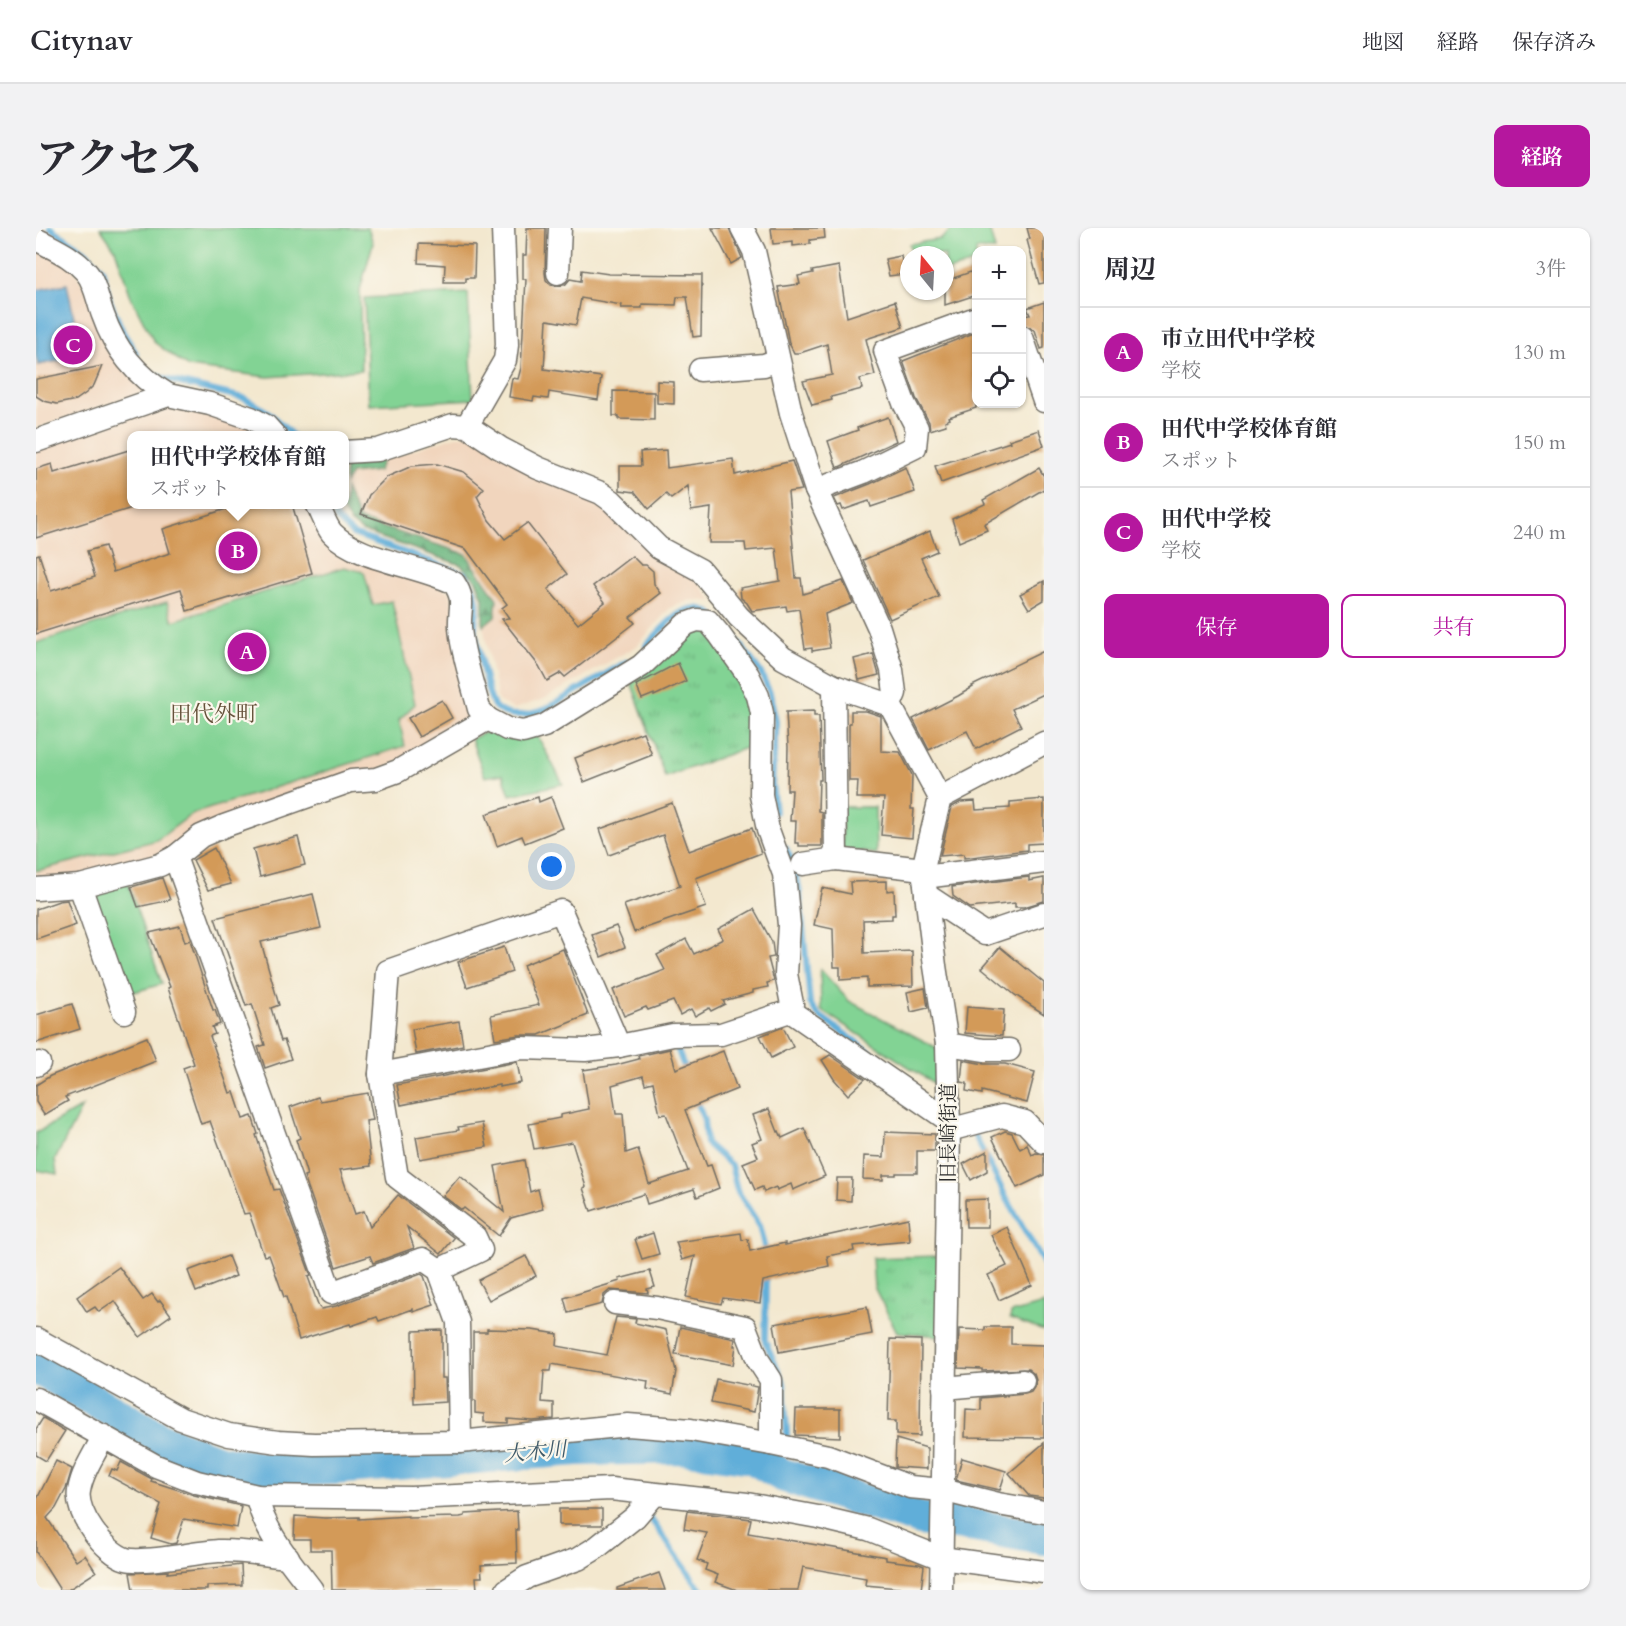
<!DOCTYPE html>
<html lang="ja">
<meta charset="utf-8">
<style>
:root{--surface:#fff;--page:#f2f2f3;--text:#2b2b33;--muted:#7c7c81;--line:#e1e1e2;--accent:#b5179e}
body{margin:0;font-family:Cardo,"Noto Serif JP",serif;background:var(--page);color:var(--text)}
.controls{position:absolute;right:18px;top:18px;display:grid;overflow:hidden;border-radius:12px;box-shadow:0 2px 4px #0004}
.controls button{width:54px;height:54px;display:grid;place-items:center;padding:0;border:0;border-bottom:2px solid var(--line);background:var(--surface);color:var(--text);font:30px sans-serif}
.compass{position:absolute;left:864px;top:18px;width:54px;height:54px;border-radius:50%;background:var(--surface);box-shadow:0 2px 4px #0004;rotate:342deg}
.you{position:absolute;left:516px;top:639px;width:21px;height:21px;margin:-15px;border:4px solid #fff;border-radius:50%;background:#1a73e8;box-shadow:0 0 0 9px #1a73e833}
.badge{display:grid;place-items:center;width:39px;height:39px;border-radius:50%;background:var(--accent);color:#fff;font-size:20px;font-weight:700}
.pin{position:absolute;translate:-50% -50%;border:3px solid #fff;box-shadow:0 2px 6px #0006}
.popup{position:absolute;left:91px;top:203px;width:222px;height:78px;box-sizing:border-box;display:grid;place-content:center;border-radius:12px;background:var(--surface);filter:drop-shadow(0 2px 4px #0005);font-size:20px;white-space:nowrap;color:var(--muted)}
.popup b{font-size:22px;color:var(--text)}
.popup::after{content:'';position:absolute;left:50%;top:100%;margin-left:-12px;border:12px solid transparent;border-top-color:var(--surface)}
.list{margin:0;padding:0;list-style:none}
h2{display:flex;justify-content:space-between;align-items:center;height:78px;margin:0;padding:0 24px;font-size:26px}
h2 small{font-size:20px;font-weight:400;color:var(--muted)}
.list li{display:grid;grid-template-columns:39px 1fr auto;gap:18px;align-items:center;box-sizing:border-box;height:90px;padding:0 24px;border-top:2px solid var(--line)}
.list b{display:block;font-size:22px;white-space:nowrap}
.list p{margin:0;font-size:20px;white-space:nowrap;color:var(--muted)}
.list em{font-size:20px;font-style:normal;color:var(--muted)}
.actions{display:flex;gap:12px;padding:18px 24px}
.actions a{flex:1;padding:14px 0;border:2px solid var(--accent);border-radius:12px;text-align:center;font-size:21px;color:var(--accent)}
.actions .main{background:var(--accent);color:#fff}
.icon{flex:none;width:33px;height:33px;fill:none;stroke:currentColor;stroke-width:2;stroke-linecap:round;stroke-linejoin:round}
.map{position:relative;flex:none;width:1008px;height:1362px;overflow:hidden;border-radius:12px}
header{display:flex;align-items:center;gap:36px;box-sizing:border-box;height:84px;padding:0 30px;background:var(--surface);border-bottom:2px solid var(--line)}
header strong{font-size:28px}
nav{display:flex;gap:33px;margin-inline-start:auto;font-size:21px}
.intro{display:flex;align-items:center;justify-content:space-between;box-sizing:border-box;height:144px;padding:0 36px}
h1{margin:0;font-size:42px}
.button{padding:15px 27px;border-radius:12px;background:var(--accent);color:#fff;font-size:21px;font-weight:700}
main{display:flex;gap:36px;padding:0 36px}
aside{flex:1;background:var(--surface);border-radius:12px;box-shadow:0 2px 4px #0004}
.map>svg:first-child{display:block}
</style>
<header>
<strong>Citynav</strong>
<nav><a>地図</a><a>経路</a><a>保存済み</a></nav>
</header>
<div class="intro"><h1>アクセス</h1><a class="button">経路</a></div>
<main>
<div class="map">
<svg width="1008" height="1362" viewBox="0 0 1008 1362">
<defs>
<pattern id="forest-firs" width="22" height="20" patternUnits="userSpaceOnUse" patternTransform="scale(1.5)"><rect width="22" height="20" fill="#69b57e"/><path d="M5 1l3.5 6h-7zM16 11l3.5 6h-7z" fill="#579367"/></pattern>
<pattern id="park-tufts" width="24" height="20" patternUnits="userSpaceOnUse" patternTransform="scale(1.5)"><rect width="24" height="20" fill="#82d394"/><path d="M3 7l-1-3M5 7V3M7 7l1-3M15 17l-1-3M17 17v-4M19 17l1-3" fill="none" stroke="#70b580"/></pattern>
</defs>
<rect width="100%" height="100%" fill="#fbf7ec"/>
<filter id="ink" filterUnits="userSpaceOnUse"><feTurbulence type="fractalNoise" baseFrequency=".0167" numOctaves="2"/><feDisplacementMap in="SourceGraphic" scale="12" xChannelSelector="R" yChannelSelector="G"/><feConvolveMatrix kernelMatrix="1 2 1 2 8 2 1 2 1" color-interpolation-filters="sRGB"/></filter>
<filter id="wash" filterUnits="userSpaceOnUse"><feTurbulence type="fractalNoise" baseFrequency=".008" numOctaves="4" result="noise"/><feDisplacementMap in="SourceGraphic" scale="24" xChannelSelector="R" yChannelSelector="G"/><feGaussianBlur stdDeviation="1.35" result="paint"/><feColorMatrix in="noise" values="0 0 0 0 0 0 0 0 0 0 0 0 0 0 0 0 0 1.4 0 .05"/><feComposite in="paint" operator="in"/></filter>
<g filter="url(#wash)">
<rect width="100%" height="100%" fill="#f3e8cf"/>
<g fill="#f1d5bd">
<path d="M0 16 32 34 115 162 0 200Z"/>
<path d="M136 176 209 196 226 207 95 208V276L271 277 285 304 414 364 437 483 431 496 353 538 128 624 91 636 24 651 0 654V221Z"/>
<path d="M420 208H437L569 277 657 348 677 373 655 372 634 380 601 418 508 471 478 481 462 473 447 398V370L440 352 425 337 326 303 314 294 303 277 308 276 309 235 347 232Z"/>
</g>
<g fill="#82d394" stroke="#567f60" stroke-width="1.5">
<path d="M64 0H332L337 15 324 62 325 142 232 149 152 139 118 114 95 69 79 21Z"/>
<path d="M917 0H953L959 22H940V34L909 44V27H877L873 16 905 11Z"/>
<path d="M432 65 437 171 333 177 328 70Z"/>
<path d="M308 339 328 344 337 377 356 373 379 476 363 492 369 518 156 586 121 612 0 643V415L131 374 137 393Z"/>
<path d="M457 501 500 505 527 556 474 567 467 546 449 549 435 511Z"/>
<path d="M806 579H839L840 626 806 621Z"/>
<path d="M91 653 126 756 91 766 57 663Z"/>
<path d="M784 741 813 773 903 821 902 858 785 782Z"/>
<path d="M46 879 19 932 21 946 0 942V905Z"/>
<path d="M1008 1076V1103L974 1091 975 1085Z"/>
</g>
<g fill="url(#forest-firs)" stroke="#4a7054" stroke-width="1.5">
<path d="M347 232 342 243 315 246 309 255V235Z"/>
<path d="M309 261 324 292 430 326 461 371 459 388 447 398V370L440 352 425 337 326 303 314 294 303 277 308 276Z"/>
</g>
<g fill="url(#park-tufts)" stroke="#567f60" stroke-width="1.5">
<path d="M670 401 711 454 721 516 629 549 595 454 654 402Z"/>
<path d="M904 1028 903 1108 861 1104 838 1059 836 1030Z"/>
</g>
<path fill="#60aed9" stroke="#466c82" stroke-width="1.5" d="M31 56 46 128 2 137 0 127V62Z"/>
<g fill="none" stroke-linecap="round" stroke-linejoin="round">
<g stroke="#60aed9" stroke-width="6">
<path d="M14 0 49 23 66 41 74 73 87 104 100 125"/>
<path d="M121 147 128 151 208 170 232 184 257 208"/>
<path d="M295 276 300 290 317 306 429 346C435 356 442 368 441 381 441 387 438 393 439 399 440 412 452 472 459 479 472 492 493 487 508 482L590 434"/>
<path d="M696 406 724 443 734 465 740 494 736 556 739 584"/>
<path d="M610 418C627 401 649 367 676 386"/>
<path d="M750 620 760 642 764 665 774 775 781 786 858 841"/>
<path d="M641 820 650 844"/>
<path d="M660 871 668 892 670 915 695 937 701 962 723 997 730 1026"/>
<path d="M936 902 970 969 1008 1036"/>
<path d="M730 1045 729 1113 748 1155 751 1207"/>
<path d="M612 1287 665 1362"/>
</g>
<path stroke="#60aed9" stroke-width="34" d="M0 1139 128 1213 183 1234 236 1242 296 1240 541 1221 646 1219 716 1229 746 1247 885 1291 928 1296 1008 1310"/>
</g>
<g id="blocks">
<g fill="#d39a58" fill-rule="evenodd">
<path d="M491 0H510L509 45 510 52 515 57 521 58 529 57 534 51 545 53 546 42 573 46 666 47 665 108 657 109 651 69H641L640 77 606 76V80H585L586 77 545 70 540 97 511 92 508 141 565 149 562 172 513 164 512 171 498 169 497 173 473 169 476 150 482 151 485 140 490 51H487V27H490Z"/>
<path d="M676 0H693L706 30 695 36Z"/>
<path d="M735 0H788L789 10 774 12V16L757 18V14L737 16Z"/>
<path d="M991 0H1008V55L1003 56 991 12 994 11Z"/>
<path d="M383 16 439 18 438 50H430V54H408L409 37 382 35Z"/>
<path d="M865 28 868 46 853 48 849 31Z"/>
<path d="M803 38 811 89 859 73 867 99 830 111 839 147 824 151 826 161 795 169 796 172 776 177 767 153 796 147 791 116 764 125H758L753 115 742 59 764 56 762 48 777 45 776 43Z"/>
<path d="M940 42V67L909 77V53Z"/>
<path d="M1008 74V120L1005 121 999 102 986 96V88L994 87 991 80Z"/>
<path d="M940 104V180L913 189 914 191 909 193 910 197 894 202 893 194 880 170 867 133Z"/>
<path d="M66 138 58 157 50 165 40 172 21 176 8 173 0 168V151Z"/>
<path d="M621 153 638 154V176L621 175Z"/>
<path d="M577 163 618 164V192L583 191V188H577Z"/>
<path d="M852 189 860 213 801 240 792 213 822 202 821 200Z"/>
<path d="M1003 202 1008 218 905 255 899 238 974 214 973 212Z"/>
<path d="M96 221V280L0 310V241L16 236 18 245Z"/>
<path d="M630 222 631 240 697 231 699 247 756 233 766 262 752 264 760 350H765L767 366 807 353 817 375 789 386 794 420 776 423V420L769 421 763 381 751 383 750 378 716 383 711 375 705 370 704 360 744 353 740 320 710 323 709 315H673L675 280 655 283 652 258 635 271 630 266 613 281 599 264 584 262V238H605L604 224Z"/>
<path d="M401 236 428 244 448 260 441 268 453 292 469 311 491 295 531 346 512 361 542 396 569 374 557 358 596 328 605 337H610L617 343 618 356 625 365 594 389 599 395 529 449 525 445 511 453 503 438 466 391 473 390 466 380 471 376 430 321 325 286 333 267 351 249 376 238Z"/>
<path d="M870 239 879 264 835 279 833 273 807 282 805 277 802 278 798 270 834 256Z"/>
<path d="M1003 240 1008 248V261L948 296 951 302 923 314 916 291 949 276 947 272Z"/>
<path d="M206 276H256L276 345 151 383 145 361 0 406V327L3 326 15 363 59 349 51 323 69 318 77 344 134 325 127 301Z"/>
<path d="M894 303 901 323 885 330 903 369 854 391 827 332Z"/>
<path d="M1008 353V372L993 381 984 366Z"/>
<path d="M1008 423V466L976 481 985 498 940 521 931 503 893 522 877 491 922 468 937 459 936 458Z"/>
<path d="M837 426 843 447 823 452 818 431Z"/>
<path d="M642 435 650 453 618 468V466L606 471 600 457Z"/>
<path d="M406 472 416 490 383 509 372 490Z"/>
<path d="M778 483V488H783L785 552H783L782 583 786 584V618H763V615H759L760 593H754L756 562H751L752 519 750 484Z"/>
<path d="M815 483H830L845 488V523L864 524 876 547 875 581H878L876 610 845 607 848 570H821L822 553H813V495H815Z"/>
<path d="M607 504 616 527 548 554 539 530Z"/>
<path d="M502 569 503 574 515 569 527 600 489 615 486 608 461 618 450 586Z"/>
<path d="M1008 571V615L991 616V622L928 630V626L904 628 916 579 925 574 939 573 940 582 974 580V574Z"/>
<path d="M636 575 653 623 716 600 725 625 660 650 670 679 598 704 588 677 644 658 627 607 573 627 564 601Z"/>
<path d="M262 609 269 637 224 649 217 621Z"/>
<path d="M178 620 195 656 172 662 157 632Z"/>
<path d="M993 649V653L1008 650V673L988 679H979V675L934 680 917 668 916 659Z"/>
<path d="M126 650 134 672 102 679 95 659Z"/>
<path d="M851 653V663L858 662 859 687H856V691L827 692 828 725 876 723 877 758 831 759V750L804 752V739H798L797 701 778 697 786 660 815 666 814 654Z"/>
<path d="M277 666 285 700 225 714 243 777 235 780 245 813 248 812 255 831 229 840 222 819 229 817 216 776 210 778 179 690Z"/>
<path d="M31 672 40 697 0 711V681L23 673Z"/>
<path d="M718 681 736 714 738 729 732 730 738 753 731 755 732 759 717 762V765L687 773 689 776 675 783 673 780 659 788 655 781 644 787 637 773 612 782 610 779 588 788 577 762 629 742 621 727 650 711 658 726 687 711 682 701Z"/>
<path d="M144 698 149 714 154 712 177 782H179L184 796 176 799 179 806 174 808 194 865 198 864 207 891 216 888 222 906 220 907 238 962 243 961 275 1048 272 1049 283 1079 285 1081 300 1078 385 1046 388 1048 398 1077 377 1084V1081L343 1093 341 1089 315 1098 314 1096 263 1112 250 1069H248L233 1027 228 1028 213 985 208 986 174 893 165 896 147 840 158 836 132 760 134 759 113 705Z"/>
<path d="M580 698 589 719 565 729 556 707Z"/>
<path d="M468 719 476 744 431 759 422 734Z"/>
<path d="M964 719 1008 755V786L979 767 946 740Z"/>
<path d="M527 721 552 787 503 807H483L459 811 455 787 503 777 487 737Z"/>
<path d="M889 760 892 780 875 784 871 764Z"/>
<path d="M36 776 44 801 0 815V787Z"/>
<path d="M931 779 968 782 966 808 929 805Z"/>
<path d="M423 793 427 817 380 826 376 801Z"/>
<path d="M747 799 757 819 735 830 724 808Z"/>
<path d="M111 809 120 833 29 869 32 873 8 887 0 874V857L14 848Z"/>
<path d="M634 821 640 841 687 823 701 861 649 882 671 938 675 937 683 960 661 969 658 961 611 976 608 966 555 983 547 960 550 959 536 914 498 921 493 896 524 890V887L553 881 547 842 580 837 603 831 602 828ZM607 848 609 856 617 854 624 887 630 886 652 943 613 956 602 921 590 925 587 886H580L576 857Z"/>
<path d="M794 827 829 851 812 867 798 851 786 832Z"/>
<path d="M927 832 948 836H969L999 844 991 875 946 863V866L930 863 931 855 925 854Z"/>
<path d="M481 834 485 855 463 859V857L365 877 361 857Z"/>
<path d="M332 865 337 892 330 893 335 938 304 942 319 986 328 983 334 999 362 967 418 1010 405 1026 371 999 378 1020 337 1035 334 1028 300 1039 268 948 271 947 260 912 264 910 254 879 282 869 284 873Z"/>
<path d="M733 881 742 904 743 903 746 910 768 900 789 948 757 962 755 956 741 962 740 959 728 964 726 959 719 962 707 935 722 929 716 915 726 911 717 887Z"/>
<path d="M446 895 451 919 384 931 380 909 423 902 422 899Z"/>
<path d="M969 903 976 905 984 921 991 917 996 927 1000 925 1008 927V947L981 960 956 909Z"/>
<path d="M849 904 899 906V923H881V945H860V947H847V952L827 951 828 928 848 929Z"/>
<path d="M951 923V943L935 952 927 936Z"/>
<path d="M488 932 494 964 502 961 507 981 475 990 463 1008 428 980 426 982 407 968 424 948 468 984 459 938Z"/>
<path d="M801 950H816L815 973 800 972Z"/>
<path d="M952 971V999H930L929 972Z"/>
<path d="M872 990 874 1013 817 1018 818 1023 791 1028 793 1038 727 1053 724 1075 687 1070 685 1076 650 1069 659 1028 646 1032 640 1014 705 1005 706 1012 712 1011 714 1023 749 1015V1017Z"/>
<path d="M971 999 996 1057 963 1072 952 1047 971 1038 955 1007Z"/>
<path d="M617 1005 623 1026 606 1031 599 1011Z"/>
<path d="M192 1028 200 1048 160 1064 152 1043Z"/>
<path d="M490 1028 500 1048 453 1072 442 1052Z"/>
<path d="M83 1039 107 1072 116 1066 122 1074 124 1072 135 1087 104 1109 79 1073 63 1084 59 1079 51 1084 41 1069Z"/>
<path d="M614 1043 619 1059 611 1061 612 1065 574 1062 568 1067 566 1076 532 1085 528 1070 584 1053 583 1051Z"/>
<path d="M831 1079 836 1106 743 1124 738 1096Z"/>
<path d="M580 1089 600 1091 599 1095 630 1102 640 1143 636 1166 611 1161 612 1153 516 1136 515 1143H508L506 1174 518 1175V1191L497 1193 472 1191V1195L448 1194V1186L439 1185V1173H437V1104H451V1101L496 1102 522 1106 521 1118 571 1127Z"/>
<path d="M644 1099 699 1111 698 1118H700L697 1137 639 1126Z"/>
<path d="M949 1099H975V1116L1008 1117V1210L929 1209 930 1181 945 1182V1170L989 1166 995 1164 999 1158 1000 1152 998 1146 992 1141 946 1143V1141L922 1140 923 1101 949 1102Z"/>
<path d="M406 1102V1150H409L410 1174 378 1176 377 1103Z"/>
<path d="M854 1111 885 1112 884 1208 860 1207V1193H852Z"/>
<path d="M680 1151 722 1159 718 1184 675 1175Z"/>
<path d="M760 1181H804V1209L759 1207Z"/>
<path d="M7 1190 29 1203 10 1233 0 1227V1201Z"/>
<path d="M860 1211 891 1220V1241L859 1239Z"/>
<path d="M1008 1215V1270L993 1268 973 1245Z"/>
<path d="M926 1230 970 1243 964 1262 920 1252Z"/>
<path d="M20 1233 36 1241 30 1261 20 1280 11 1290 40 1333 49 1327 60 1344 32 1362H24L0 1324V1273Z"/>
<path d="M85 1234 116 1251 115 1253 158 1267 205 1278 201 1300 148 1291 140 1315 135 1316 115 1310 125 1276 73 1248 76 1241 81 1243Z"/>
<rect x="523" y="1281" width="43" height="16"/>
<path d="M481 1283 482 1302H480L481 1335 445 1337 446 1349H440L441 1362H296L295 1322H274V1311H258L259 1288 289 1290 323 1289V1291L372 1288V1290L424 1289 429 1288V1286Z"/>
<path d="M651 1283 715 1291 712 1305 850 1329V1332L883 1336 888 1338 885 1362 829 1357 830 1350 767 1339 762 1362H701L679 1354 682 1347 669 1342 671 1336 661 1332 671 1305 648 1301Z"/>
<path d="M205 1337 206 1357 171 1358V1362H97L94 1345 132 1343 131 1345Z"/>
<path d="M623 1345 629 1362H581V1360Z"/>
</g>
</g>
</g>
<g filter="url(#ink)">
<use href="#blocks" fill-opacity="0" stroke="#716d64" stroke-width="1.5"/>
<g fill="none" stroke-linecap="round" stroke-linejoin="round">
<defs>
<g id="minor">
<path d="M706 0 718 23 755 185 780 262 843 400 856 442 859 465 854 477 904 570"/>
<path d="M0 11C18 21 36 28 50 44 59 54 62 74 67 87 79 122 101 148 132 167"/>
<path d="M522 45 524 0"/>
<path d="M986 109 1008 173"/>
<path d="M664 142 728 137 742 132"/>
<path d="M431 198 469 132 471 117 467 0"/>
<path d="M0 213 132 167 174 176 215 190 230 198 239 208"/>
<path d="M308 224 342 222 417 197 431 198 464 220 502 240 565 265 576 273 623 320 664 342 703 389 747 430 798 458 854 477"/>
<path d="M780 262 828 244 879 219 881 200 868 175 849 123 940 90"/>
<path d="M798 458 800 631"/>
<path d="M139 629 165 608 188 598 315 553 340 551 362 543 452 491 443 481C437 457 425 422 424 399 423 380 430 373 418 355 383 337 323 333 296 305 290 298 286 285 281 276"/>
<path d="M767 636 800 631 887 641"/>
<path d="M888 649 1008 634"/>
<path d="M44 658 88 784"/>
<path d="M0 661 44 658 124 637 139 629 295 1065 387 1031 403 1042 422 1094 424 1214"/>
<path d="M890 667 949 706 1008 686"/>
<path d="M754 783 912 892"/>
<path d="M911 816 948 822H973"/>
<path d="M0 837 3 835"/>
<path d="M344 846 485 820 549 822 583 818"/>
<path d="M913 902 966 888 989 894 1008 914"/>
<path d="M403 1042 445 1022 439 1009 361 949 344 846 352 743 525 683 583 818 637 807 685 806 754 783 756 776 750 746 753 697 748 646 732 602 725 567 726 485 722 468 712 447 683 406 672 393 661 392 650 396 605 438 508 498 487 504 471 501 452 491"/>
<path d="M579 1075 621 1080 709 1099 722 1132 735 1152V1216"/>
<path d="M0 1111 145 1191 193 1207 242 1214 278 1216 424 1214 592 1197 655 1202 735 1216 792 1228 874 1259 906 1262 962 1276 1008 1284"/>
<path d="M908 1160 987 1153"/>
<path d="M0 1171 120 1238 161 1254 221 1268 375 1270 575 1261 711 1276 782 1289 832 1301 905 1330 1008 1344"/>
<path d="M68 1208C59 1225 46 1244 43 1263 39 1285 69 1325 90 1331 108 1336 161 1324 182 1323 205 1322 229 1327 252 1329"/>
<path d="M221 1268C227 1303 255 1334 276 1362"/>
<path d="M471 1362 491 1349 542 1331 560 1320 599 1289 618 1267"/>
<path d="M905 1362 913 902 911 816 899 738 887 641 904 570 1008 515"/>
</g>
</defs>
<use href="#minor" stroke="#716d64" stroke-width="25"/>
<use href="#minor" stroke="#fff" stroke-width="22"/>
</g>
</g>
<g text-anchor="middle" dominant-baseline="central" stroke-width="4.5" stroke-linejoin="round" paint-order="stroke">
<g font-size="20" fill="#2b2b2b" stroke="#fbf7ec">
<text transform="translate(912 905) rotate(-90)">旧長崎街道</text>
</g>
<g font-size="21" font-style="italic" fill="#3e5968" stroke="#fbf7ec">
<text transform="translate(499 1224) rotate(-5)">大木川</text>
</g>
<g font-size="22" fill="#66523b" stroke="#fbf7ec">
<text x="178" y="486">田代外町</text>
</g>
</g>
</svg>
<div class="controls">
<button>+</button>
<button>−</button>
<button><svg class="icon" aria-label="locate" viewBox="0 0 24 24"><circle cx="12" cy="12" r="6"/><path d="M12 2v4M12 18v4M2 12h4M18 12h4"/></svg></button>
</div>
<svg class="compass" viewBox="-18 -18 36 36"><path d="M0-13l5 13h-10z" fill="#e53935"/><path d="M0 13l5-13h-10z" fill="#7c7c81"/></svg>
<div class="you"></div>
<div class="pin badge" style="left:211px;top:424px">A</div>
<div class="pin badge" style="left:202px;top:323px">B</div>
<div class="popup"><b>田代中学校体育館</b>スポット</div>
<div class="pin badge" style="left:37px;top:117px">C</div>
</div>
<aside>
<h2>周辺<small>3件</small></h2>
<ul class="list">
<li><span class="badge">A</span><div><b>市立田代中学校</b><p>学校</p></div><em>130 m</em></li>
<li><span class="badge">B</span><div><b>田代中学校体育館</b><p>スポット</p></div><em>150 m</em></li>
<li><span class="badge">C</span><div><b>田代中学校</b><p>学校</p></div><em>240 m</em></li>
</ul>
<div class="actions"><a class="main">保存</a><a>共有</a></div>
</aside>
</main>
